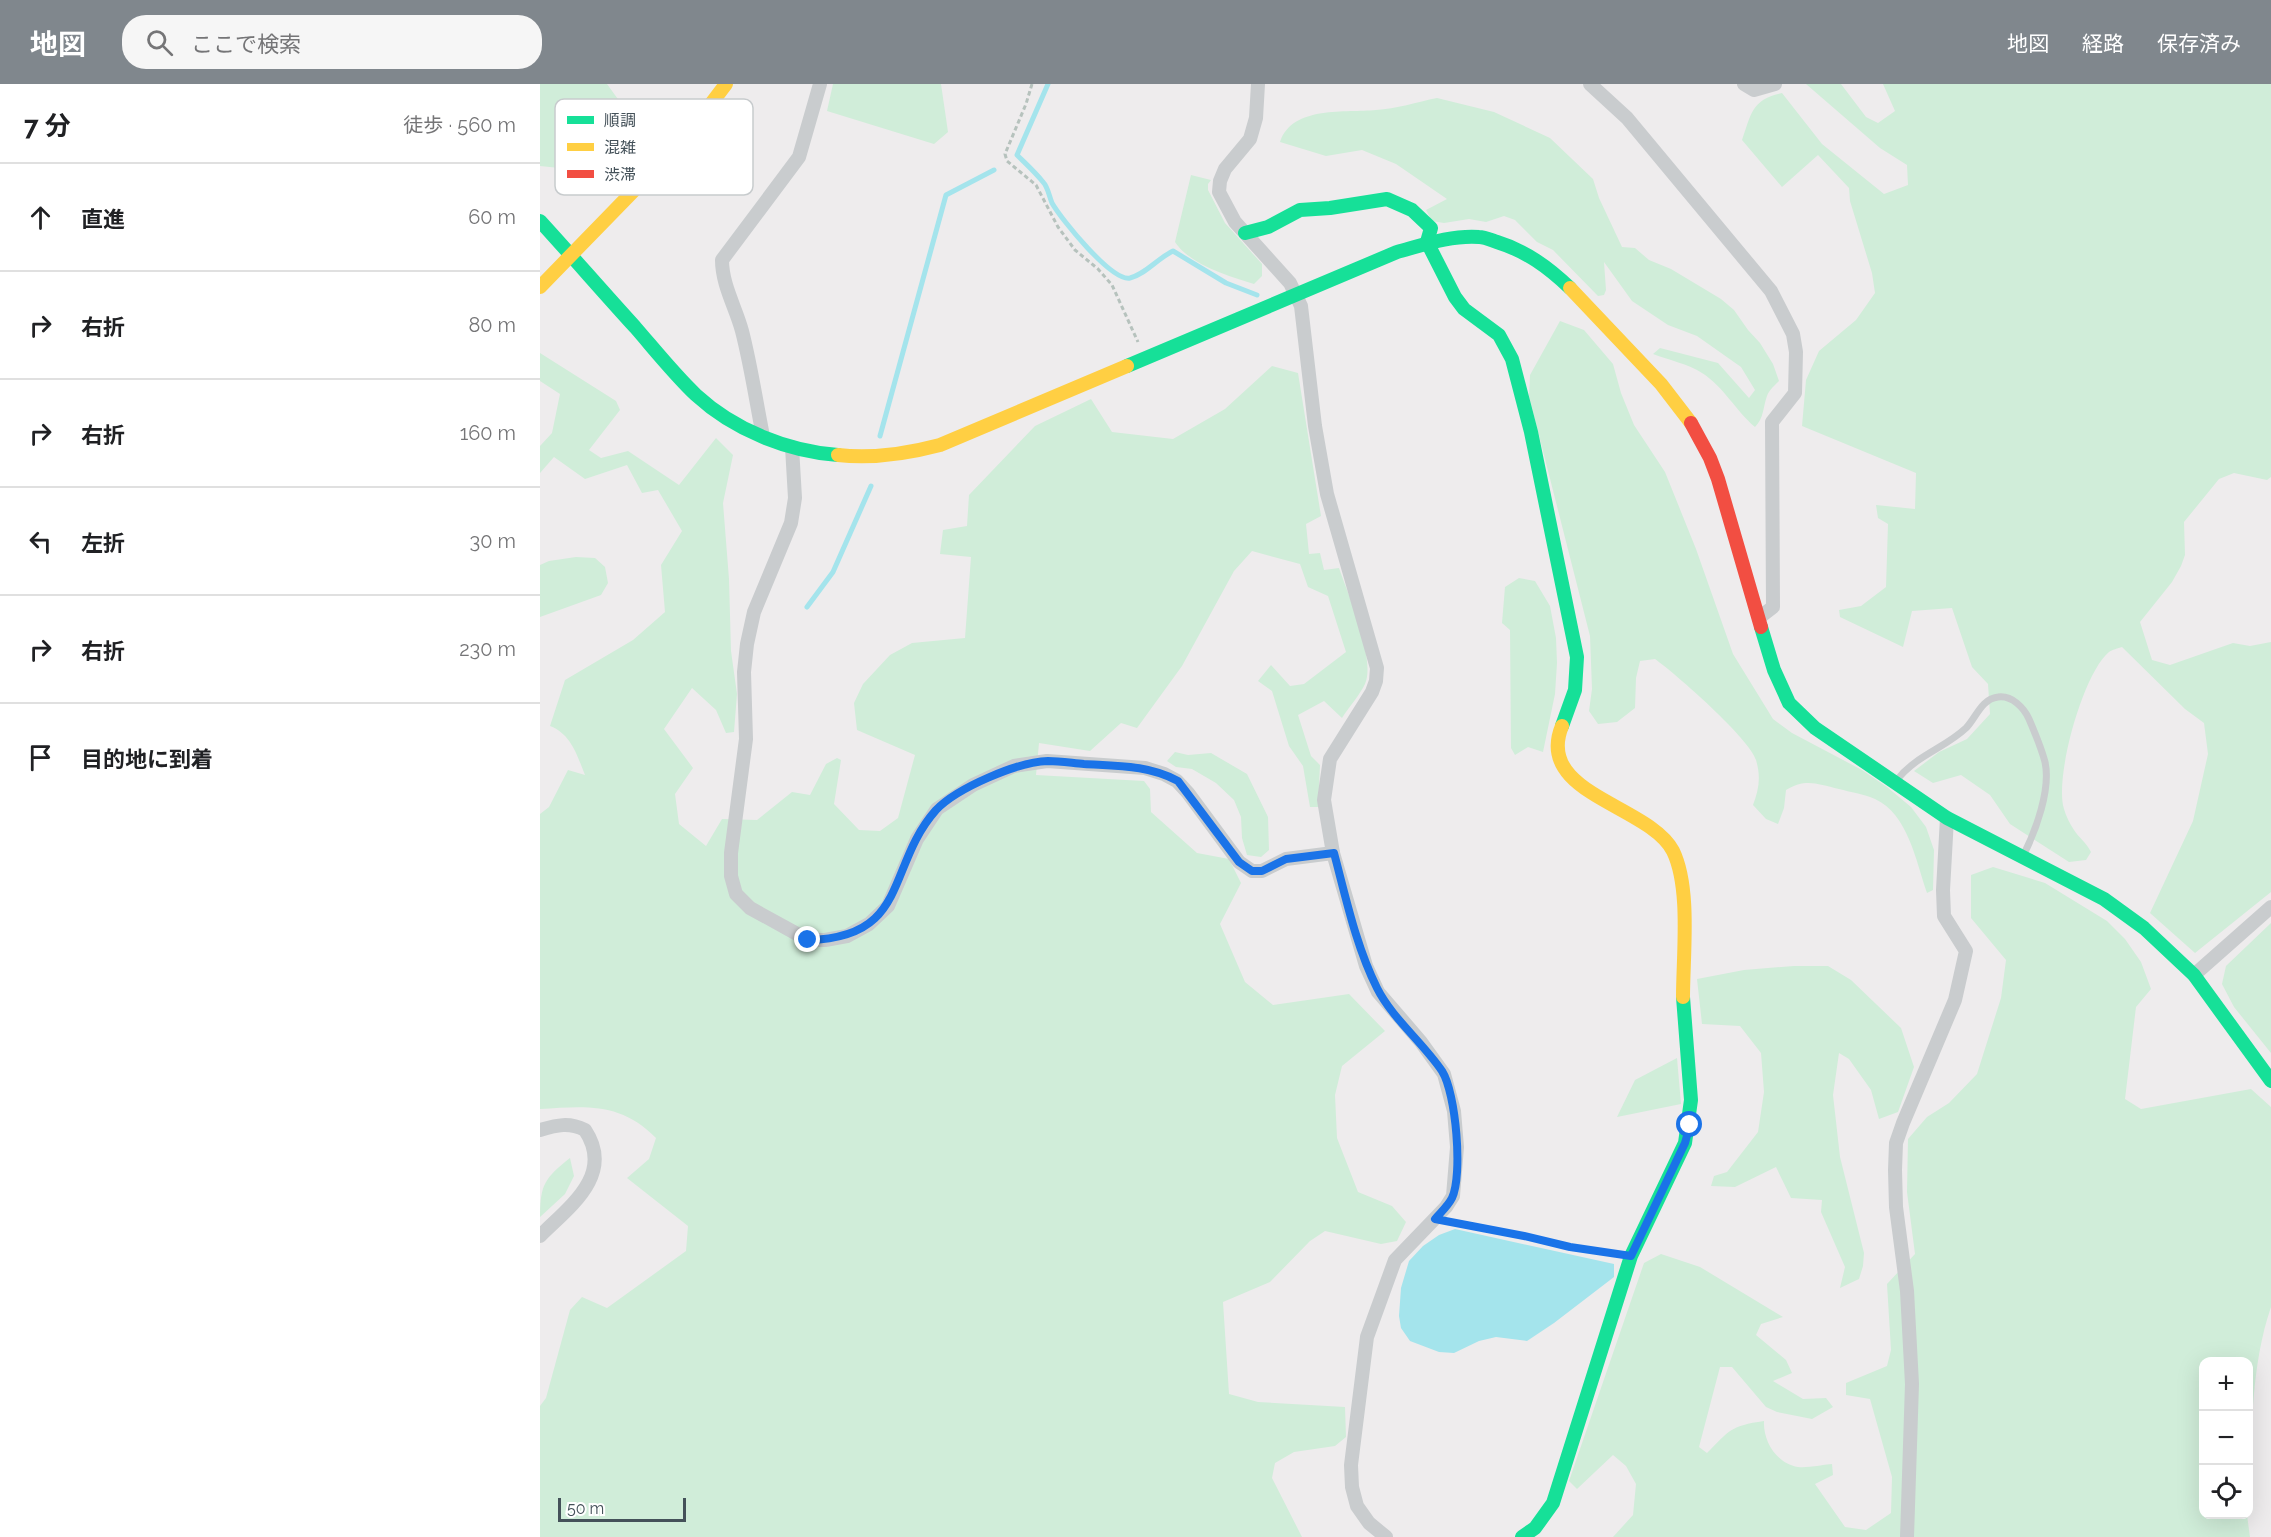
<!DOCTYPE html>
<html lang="ja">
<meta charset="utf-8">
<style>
:root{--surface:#fff;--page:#f6f6f6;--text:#202124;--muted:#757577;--line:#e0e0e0;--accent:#80878d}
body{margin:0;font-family:Raleway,"Noto Sans JP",sans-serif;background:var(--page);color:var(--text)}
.controls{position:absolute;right:18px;bottom:18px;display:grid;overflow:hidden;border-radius:12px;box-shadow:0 6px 24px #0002}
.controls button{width:54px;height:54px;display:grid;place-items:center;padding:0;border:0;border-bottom:2px solid var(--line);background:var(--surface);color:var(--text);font:30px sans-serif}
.scale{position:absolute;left:18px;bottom:15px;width:128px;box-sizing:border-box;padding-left:6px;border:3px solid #445159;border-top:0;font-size:16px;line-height:21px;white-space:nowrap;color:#445159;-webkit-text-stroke:4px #fff;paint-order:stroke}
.stop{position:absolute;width:18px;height:18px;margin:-14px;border:4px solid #1a73e8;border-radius:50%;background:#fff}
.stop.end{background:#1a73e8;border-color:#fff;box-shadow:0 2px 6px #0008}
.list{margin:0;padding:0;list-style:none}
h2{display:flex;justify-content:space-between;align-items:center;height:78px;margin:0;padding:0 24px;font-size:26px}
h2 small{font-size:20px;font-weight:400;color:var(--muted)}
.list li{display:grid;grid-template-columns:39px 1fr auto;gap:18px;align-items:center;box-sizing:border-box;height:108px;padding:0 24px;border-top:2px solid var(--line)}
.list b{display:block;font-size:22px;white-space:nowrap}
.list em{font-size:20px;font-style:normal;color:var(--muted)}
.icon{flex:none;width:33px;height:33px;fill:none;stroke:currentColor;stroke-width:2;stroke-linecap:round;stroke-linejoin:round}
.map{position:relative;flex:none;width:1731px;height:1453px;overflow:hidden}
header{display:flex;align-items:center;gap:36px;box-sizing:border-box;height:84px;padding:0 30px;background:var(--accent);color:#fff}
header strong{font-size:28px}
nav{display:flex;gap:33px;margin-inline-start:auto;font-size:21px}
.search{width:420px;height:54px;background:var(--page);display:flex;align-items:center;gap:15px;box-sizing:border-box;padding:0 21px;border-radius:24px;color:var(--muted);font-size:22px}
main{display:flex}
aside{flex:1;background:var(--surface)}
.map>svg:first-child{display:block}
</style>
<header>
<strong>地図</strong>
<div class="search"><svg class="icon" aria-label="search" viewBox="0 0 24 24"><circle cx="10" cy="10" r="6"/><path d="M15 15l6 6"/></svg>ここで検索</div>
<nav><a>地図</a><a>経路</a><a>保存済み</a></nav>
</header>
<main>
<aside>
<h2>7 分<small>徒歩 · 560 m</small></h2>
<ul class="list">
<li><svg class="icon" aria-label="ahead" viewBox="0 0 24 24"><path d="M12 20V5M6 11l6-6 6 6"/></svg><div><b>直進</b></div><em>60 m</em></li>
<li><svg class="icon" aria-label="right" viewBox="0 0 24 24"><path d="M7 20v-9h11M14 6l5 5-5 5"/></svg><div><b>右折</b></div><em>80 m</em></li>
<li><svg class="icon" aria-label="right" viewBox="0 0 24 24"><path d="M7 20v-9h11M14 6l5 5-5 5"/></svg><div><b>右折</b></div><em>160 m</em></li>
<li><svg class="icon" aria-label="left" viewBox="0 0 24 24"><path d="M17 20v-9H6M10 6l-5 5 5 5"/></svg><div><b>左折</b></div><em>30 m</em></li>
<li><svg class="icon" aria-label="right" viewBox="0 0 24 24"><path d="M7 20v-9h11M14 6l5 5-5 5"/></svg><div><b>右折</b></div><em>230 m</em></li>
<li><svg class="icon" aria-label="arrive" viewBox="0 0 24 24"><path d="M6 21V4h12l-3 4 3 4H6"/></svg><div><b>目的地に到着</b></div></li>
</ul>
</aside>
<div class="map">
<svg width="1731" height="1453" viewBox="0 0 1731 1453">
<rect width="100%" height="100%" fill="#eeeced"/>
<g fill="#d0edd9">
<path d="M0 0H67L80 18 50 63 59 75 48 87 0 82Z"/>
<path d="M293 0H401L408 48 394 60 287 27Z"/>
<path d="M1266 0H1301L1326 33 1338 39 1355 27 1343 0H1731V393L1727 396 1694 389 1679 395 1644 438 1645 471 1641 482 1632 498 1600 538 1612 576 1630 581 1693 559 1710 562 1731 558V808L1655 869 1610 829 1653 737 1668 670 1664 639 1645 625 1582 563C1578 564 1572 566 1569 568 1543 589 1514 694 1524 725 1526 732 1530 740 1534 746 1539 754 1546 758 1551 768L1546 776 1529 778 1470 740 1450 711 1421 691 1393 699 1374 687 1399 668 1427 655 1450 630 1448 600 1432 583 1412 524 1372 527 1363 563 1300 533 1299 526 1321 522 1346 503 1348 440 1338 434 1336 421 1375 425 1376 389 1262 342 1266 296 1279 267 1316 236 1335 209 1332 189 1310 117 1309 104 1278 71 1242 103 1202 56C1211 30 1212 15 1242 9L1282 60 1344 110 1368 101 1367 81 1340 64Z"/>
<path d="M897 14 954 28 1010 54 1053 95 1059 114 1082 163 1095 164 1109 176 1131 185 1181 215 1194 226 1208 246 1220 259 1233 280 1239 297C1235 301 1229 306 1227 312 1223 323 1224 334 1215 343 1196 327 1183 302 1162 289 1148 280 1129 276 1113 270L1120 264 1178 279 1209 314 1215 306 1201 283 1157 252 1128 241 1092 217 1064 178 1066 206 1064 211 1058 212 1013 166 997 158 975 136 964 132 946 138 929 135 904 139 892 137 886 126 907 115 856 80 822 66 786 72 740 58C752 21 807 29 836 26 856 25 877 18 897 14Z"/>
<path d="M651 91 671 96 668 100V106L685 139 722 180V192L714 200C689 192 650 181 635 158Z"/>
<path d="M1020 237 1044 246 1073 280 1081 309 1094 341 1125 388 1156 465 1193 570 1233 635 1252 649 1322 686 1347 703 1371 723 1386 743 1394 766 1393 806 1387 809C1376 777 1368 730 1335 715 1324 710 1310 708 1299 705 1277 700 1266 694 1246 706L1244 724 1238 740 1226 735 1213 721C1219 705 1221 693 1216 676 1210 655 1136 590 1115 575L1100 577 1096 594 1095 624 1077 638 1058 640 1049 627 1052 605 1050 552 989 312 990 291Z"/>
<path d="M0 269 76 317 80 326 49 366 61 374 88 367 139 401 176 354 193 371 183 419 189 495 191 567 197 610 194 648 186 649 176 626 152 604 124 645 153 684 135 710 139 740 166 762 182 735 217 736 252 708 270 711 286 680 297 674 301 676 294 720 319 746 340 747 358 734 375 671 317 646 314 619 323 600 350 571 372 559 425 554 431 473 400 470 403 446 427 442 429 411 495 342 551 315 572 348 633 355 685 325 732 282 758 289 781 432 766 440 769 470 780 469 784 486 799 484C808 510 836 575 825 600 819 612 809 623 802 634L784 617 758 631 771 672 780 681 778 723H770L763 682 749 662 732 607 718 597 731 581 750 602 764 600 806 568 788 512 768 503 760 480 712 467 694 487 642 582 597 644 581 639 550 667 499 659 496 691 604 697 610 705 611 728 657 769 689 775 701 799 680 840 705 898 733 921 809 910 845 947 802 982 795 1011 797 1054 818 1108 852 1122 866 1138 857 1157 841 1160 785 1147 770 1157 730 1198 683 1218 689 1310 718 1318 805 1323 806 1353 795 1362 754 1368 735 1379 732 1394 762 1453H0V1322L6 1314 30 1226 42 1213 67 1224 146 1167 148 1142 87 1094 109 1075 116 1054C81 1018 46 1022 0 1025V730L9 723 28 686 45 691C37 671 31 650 10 642L25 596 93 556 125 528 121 481 142 447 118 406 102 409 87 381 45 395 14 373 0 389V362L12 349 20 310 0 297Z"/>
<path d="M36 473 55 474 65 483 68 499 61 511 0 533V481L9 477Z"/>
<path d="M979 494 995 497 1010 522 1016 554 1017 579 1015 610 1003 668 988 663 975 671 971 664 970 546 962 539 965 503Z"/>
<path d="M635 668 648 671 671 669 707 690 728 733 729 766 721 773 707 771 702 754 701 733 694 716 676 699 652 685 636 683 627 677Z"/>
<path d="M1453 783 1505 799 1567 837 1585 855 1601 878 1611 905 1596 923 1585 1015 1601 1025 1711 1005 1731 1023V1223C1711 1281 1712 1347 1709 1408L1708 1278H1664V1430L1707 1431 1710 1453H1073L1093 1431 1096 1400 1086 1382 1073 1371 1037 1405 1029 1397 1104 1179 1121 1170 1160 1183 1243 1233 1221 1240 1216 1251 1246 1276 1252 1289 1233 1297 1263 1315 1286 1314 1293 1323 1272 1335 1237 1328 1226 1323 1192 1283H1180L1159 1363 1167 1369C1190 1346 1190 1342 1224 1337 1223 1357 1236 1379 1258 1383 1268 1384 1281 1381 1292 1380L1293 1391 1275 1400 1305 1443 1326 1446 1351 1429 1352 1393 1330 1315 1306 1311V1299L1347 1282 1351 1266 1347 1200 1375 1170 1367 1108 1368 1055 1387 1033 1409 1019 1437 990 1461 914 1466 876 1431 834V791Z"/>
<path d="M1731 839V969L1694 923 1682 900 1686 882Z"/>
<path d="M1254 882H1288L1311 896 1361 944 1374 983 1358 1028 1339 1035 1331 1006 1309 975 1299 969 1293 1011 1300 1073 1324 1169 1323 1182 1319 1195 1300 1204 1305 1183 1281 1128 1282 1116 1251 1114 1236 1083 1195 1103 1171 1102 1174 1092 1187 1088 1218 1048 1224 1008 1221 969 1200 942 1162 940 1157 895 1204 886Z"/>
<path d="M1137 974 1141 1020 1077 1033 1095 996Z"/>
<path d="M30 1074 34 1092 25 1110 0 1133C0 1100 5 1094 30 1074Z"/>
</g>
<path fill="#a4e4ec" d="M915 1145 1074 1180V1193L1014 1239 987 1257 956 1253 939 1257 914 1269 899 1268 870 1257 861 1244 859 1232 861 1204 869 1177 883 1162 899 1151Z"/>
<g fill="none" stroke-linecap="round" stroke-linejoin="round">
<g stroke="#a4e4ec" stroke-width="5">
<path d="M508 0 477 71C486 80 495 88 503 98 508 103 509 112 512 119 521 135 572 198 590 194 606 190 618 174 633 167L686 199 717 211"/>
<path d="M340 352 406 111 454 86"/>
<path d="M267 523 293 488 331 402"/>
</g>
<g stroke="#b6c2bd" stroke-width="3" stroke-dasharray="4.5 3" stroke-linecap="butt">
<path d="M492 0 486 20 465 70 467 77 496 101 518 143 535 166 558 185 572 201 598 258"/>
<path d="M910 1138 984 1152 1030 1163 1075 1170"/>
</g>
<path stroke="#c9ccce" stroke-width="7" d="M1357 696C1375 672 1405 664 1426 644 1436 634 1441 615 1458 613 1472 611 1484 624 1489 635 1495 649 1501 663 1505 678 1511 705 1496 746 1484 770"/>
<g stroke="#c9ccce" stroke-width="14">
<path d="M718 0 716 34 710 55 685 85 680 97 679 108 695 138 750 199 761 222 775 342 787 410 837 584 836 597 832 608 790 675 784 716 793 769 826 882 838 908 881 958 904 990 914 1027 917 1063 913 1112 906 1123 855 1176 827 1253 811 1381 812 1403 817 1422 829 1439 846 1453"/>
<path d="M1050 0 1087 34 1231 207 1253 250 1256 268 1255 309 1232 338 1233 523 1220 533"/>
<path d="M1204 0 1214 6 1235 0"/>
<path d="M223 352C216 317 211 282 202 247 196 224 182 201 182 176L259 73 280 0"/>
<path d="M252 363 255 414 251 439 214 528 207 560 204 588 206 655 191 769V792L196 810 210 824 268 856H285L307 852 329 840 348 822 377 755 397 725 433 701 474 682 507 677 605 684 624 690 637 697 648 709 699 778 712 787H722L746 775 793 769"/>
<path d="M1654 891 1731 823"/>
<path d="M0 1046C17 1041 29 1038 45 1046 75 1091 29 1123 0 1152"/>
<path d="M1367 1453 1372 1300 1367 1207 1356 1123 1355 1086 1356 1059 1363 1039 1415 916 1426 867 1404 832 1403 806 1407 734"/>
</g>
<g stroke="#16e098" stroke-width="14">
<path d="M0 137C32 172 63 208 95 243 115 266 134 290 156 311 194 346 247 367 298 371"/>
<path d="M705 149 728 143 760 126 790 124 847 115 872 126 891 144 887 158 915 213 924 225 959 251 972 275 991 348 1037 573 1035 606 1022 642"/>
<path d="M587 282 857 168C883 161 911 151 939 153 945 153 951 156 957 158 986 167 1008 183 1030 204"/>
<path d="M1221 543 1234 586 1249 619 1275 644 1407 734 1564 815 1604 844 1654 891 1731 997"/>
<path d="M982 1453 995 1444 1013 1419 1091 1172 1145 1059 1151 1016 1143 913"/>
</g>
<g stroke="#ffcf43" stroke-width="14">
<path d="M0 203 145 54 186 0"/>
<path d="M1030 204 1121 300 1151 339"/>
<path d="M298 371C333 375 366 370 400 361L587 282"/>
<path d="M1022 642C994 710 1109 721 1133 767 1151 804 1143 871 1143 913"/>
</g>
<path stroke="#f24e42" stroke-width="14" d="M1151 339 1170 374 1178 395 1221 543"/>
</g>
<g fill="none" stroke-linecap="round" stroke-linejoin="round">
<path stroke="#1a73e8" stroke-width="8" d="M268 856C370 854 346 782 396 726 417 704 477 678 508 677 520 677 532 679 544 680 577 682 609 681 638 697L699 778 712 787H722L746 775 794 769C806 814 816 862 837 904 852 934 883 959 902 987 916 1009 923 1091 912 1114 908 1122 901 1128 895 1135L984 1152 1030 1163 1091 1172 1145 1059 1150 1041"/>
</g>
<rect x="15" y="15" width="198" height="96" rx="9" fill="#fff" stroke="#c7cbcd" stroke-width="1.5"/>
<rect x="27" y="32" width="27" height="8" fill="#16e098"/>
<rect x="27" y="59" width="27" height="8" fill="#ffcf43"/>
<rect x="27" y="86" width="27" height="8" fill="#f24e42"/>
<g font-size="16" fill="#445159">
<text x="64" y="42">順調</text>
<text x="64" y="69">混雑</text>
<text x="64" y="96">渋滞</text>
</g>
</svg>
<div class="controls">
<button>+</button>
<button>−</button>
<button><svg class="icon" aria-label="locate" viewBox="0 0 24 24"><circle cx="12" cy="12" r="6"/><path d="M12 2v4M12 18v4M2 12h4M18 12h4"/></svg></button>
</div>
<div class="scale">50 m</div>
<div class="stop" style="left:1150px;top:1041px"></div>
<div class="stop end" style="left:268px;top:856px"></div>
</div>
</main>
